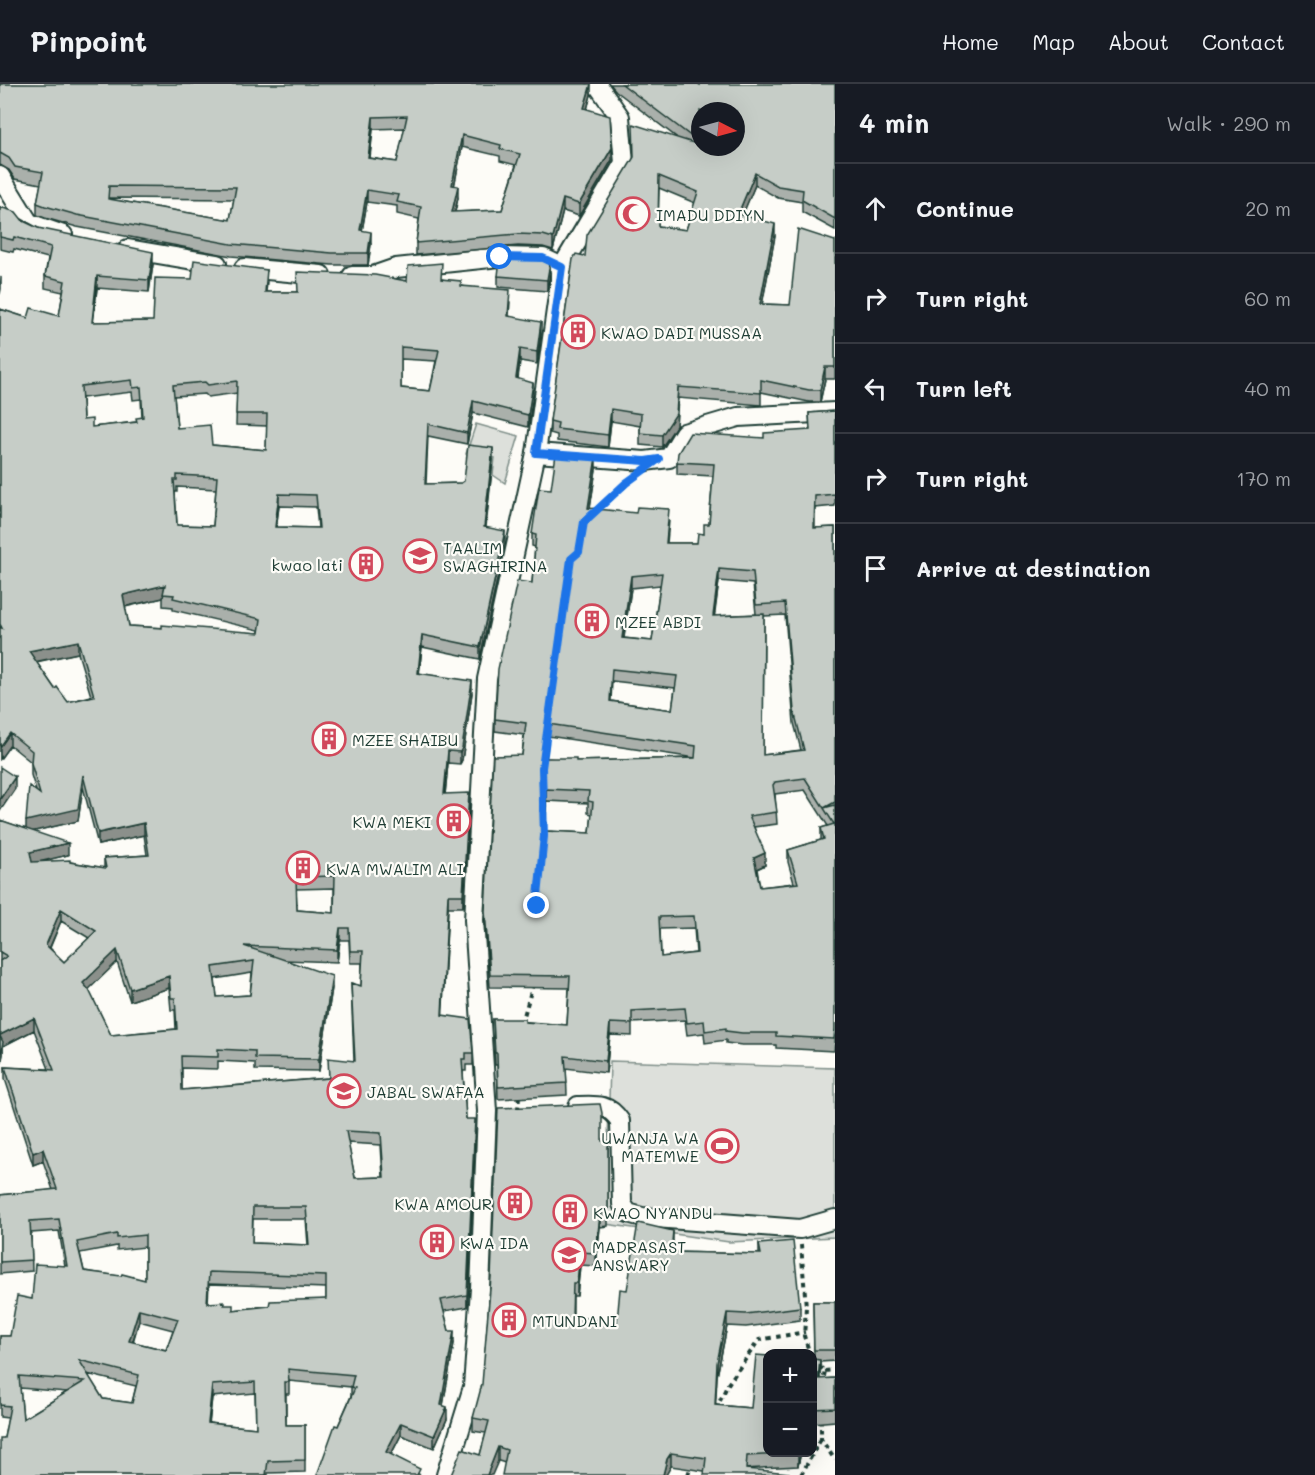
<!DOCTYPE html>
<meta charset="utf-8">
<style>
:root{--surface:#171b24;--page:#20242c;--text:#f1f3f6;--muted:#9ea1a6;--line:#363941}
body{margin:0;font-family:Mali,sans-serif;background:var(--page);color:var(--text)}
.controls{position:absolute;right:18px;bottom:18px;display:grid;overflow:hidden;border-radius:12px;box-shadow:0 6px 24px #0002}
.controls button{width:54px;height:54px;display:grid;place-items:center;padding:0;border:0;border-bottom:2px solid var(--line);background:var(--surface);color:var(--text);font:30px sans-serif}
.compass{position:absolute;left:691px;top:18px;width:54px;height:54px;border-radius:50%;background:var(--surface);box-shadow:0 6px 24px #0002;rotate:96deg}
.stop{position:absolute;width:18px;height:18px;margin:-14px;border:4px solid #1a73e8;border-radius:50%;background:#fff}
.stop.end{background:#1a73e8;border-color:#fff;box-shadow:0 2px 6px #0008}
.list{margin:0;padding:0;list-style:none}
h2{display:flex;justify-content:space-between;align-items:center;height:78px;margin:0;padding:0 24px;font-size:26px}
h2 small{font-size:20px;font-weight:400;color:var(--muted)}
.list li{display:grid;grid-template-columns:39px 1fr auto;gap:18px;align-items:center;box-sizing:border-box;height:90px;padding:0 24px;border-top:2px solid var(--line)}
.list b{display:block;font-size:22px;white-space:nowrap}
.list em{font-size:20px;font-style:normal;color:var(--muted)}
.icon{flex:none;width:33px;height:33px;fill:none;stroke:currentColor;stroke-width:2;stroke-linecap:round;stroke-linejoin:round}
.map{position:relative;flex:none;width:835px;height:1391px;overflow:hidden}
header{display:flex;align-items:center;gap:36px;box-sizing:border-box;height:84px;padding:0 30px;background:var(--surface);border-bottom:2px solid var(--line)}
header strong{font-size:28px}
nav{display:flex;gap:33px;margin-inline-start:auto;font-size:21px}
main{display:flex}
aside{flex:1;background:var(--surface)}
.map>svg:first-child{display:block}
</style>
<header>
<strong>Pinpoint</strong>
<nav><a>Home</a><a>Map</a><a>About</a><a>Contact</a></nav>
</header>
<main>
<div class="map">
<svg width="835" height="1391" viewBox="0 0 835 1391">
<rect width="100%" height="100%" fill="#fdfcf7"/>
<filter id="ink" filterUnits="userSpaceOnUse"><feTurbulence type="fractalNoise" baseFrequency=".0167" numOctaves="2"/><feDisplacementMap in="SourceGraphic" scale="12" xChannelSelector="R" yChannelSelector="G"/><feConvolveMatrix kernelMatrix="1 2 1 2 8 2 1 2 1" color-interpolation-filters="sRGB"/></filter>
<g filter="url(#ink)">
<g fill="#dde0db" stroke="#7e8e88" stroke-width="1.5">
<path d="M476 340 519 352 505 399 493 391 495 374 466 370Z"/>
<path d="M610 977 835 984V1153L729 1158 606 1140Z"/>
</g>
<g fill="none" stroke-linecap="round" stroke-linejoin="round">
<defs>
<g id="street">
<path d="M0 92 29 139 63 151"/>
<path d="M128 165 217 180"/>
<path d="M244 184 321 191"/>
<path d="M352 192H373L396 184 500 173 543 174 562 183"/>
<path d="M536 369 645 377 669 374 684 349 738 333 835 328"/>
<path d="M578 1022C597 1021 609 1020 620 1037L622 1120 628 1129 642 1133 800 1145 835 1135"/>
<path d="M446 1391 473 1303 480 1205 487 1027 474 836 487 595 536 369 562 183 624 79 620 33 597 0"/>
</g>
</defs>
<use href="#street" stroke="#1f3d34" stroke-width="22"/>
<g stroke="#1f3d34" stroke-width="4" stroke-dasharray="4.5 4.5" stroke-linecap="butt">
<path d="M595 428 632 395"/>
<path d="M522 939 533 900"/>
<path d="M518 1026 519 1012"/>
<path d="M801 1161 806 1223 804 1252 810 1270"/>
<path d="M812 1277 825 1287 823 1297"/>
<path d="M825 1287 835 1286"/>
<path d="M716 1325 728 1300 759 1256 805 1248"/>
<path d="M821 1335V1355L835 1376"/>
<path d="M688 1391 691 1382"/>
<path d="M801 1391 821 1355"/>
</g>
<use href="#street" stroke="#fdfcf7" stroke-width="18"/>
</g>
<g fill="#aab0ab" stroke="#1f3d34" stroke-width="1.5" fill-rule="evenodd">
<path d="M0 0 591 11 587 25 612 76 579 132 563 127 553 166 543 163 518 162 416 171V159L419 135 397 130V122L367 118 362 147 371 160 368 181H332L231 172 77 143 45 134 37 131V119L41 100 15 95 9 86 0 81ZM405 44 397 78 370 74 373 45ZM462 63 500 72V77L516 81 502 126 455 128 458 114 454 102ZM109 114 234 115 230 136 109 115Z"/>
<path d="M610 0H698L700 1 835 0V146L802 128V118L778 114 755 101 742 131 775 152 762 220 790 221 835 157V295H825L820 318H809L761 308V321L678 314 676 342 662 363 640 361V342L611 337 608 363 557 357V351L550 349V337L585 172 676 53 616 7ZM700 27 736 63H700ZM659 104 695 119 686 146 658 142Z"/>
<path d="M0 123 38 144 153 180 149 208 97 204 93 238 153 237 267 198 266 208H298L407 197 442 195 510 218 509 232 541 250 537 280 520 277 518 295 533 311 528 343 473 329 467 360 428 352 426 400 461 399 493 376 486 443 505 459 480 575 422 563 419 589 472 609 462 676 460 680 448 679 445 710 469 721 463 823H448L442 931 473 969V981H466V987H463L466 1035 475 1047 467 1223 444 1227 449 1247 454 1259 443 1321 447 1335 434 1364 401 1351 391 1371 420 1391 338 1342 351 1312V1303L289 1297V1310H286V1341H305V1388L268 1389V1391H0L4 1354 8 1334 0 1333V1252H10L32 1215 65 1182 59 1147 31 1149 32 1187 0 1190V1111L53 1106 43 1077 33 1081 5 995V983L49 985 34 946 3 962V970L0 986V736L26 745 36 707 31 691V678L10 661 0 675V225L28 234 59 232 63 208 45 204V192L48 174 14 165 13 168 0 165ZM401 275 436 277 430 307 401 304ZM132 308 133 316 141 315 142 333 136 338 92 343 83 336 82 314ZM237 309 236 341 267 342 266 366 212 361 177 344 174 312 205 310 208 313ZM177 403 216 405 213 442 177 441 175 408H177ZM279 422 316 423 318 444 276 443ZM163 514V522L173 523V526L259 546V549L129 542 125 523ZM78 569 91 612 68 618 55 605 36 578ZM83 703 98 761 144 751 147 771 104 774V784L70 778 42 777 68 771 34 747 78 737ZM334 804V829L297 826 296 805ZM61 837 89 854 64 878 50 864ZM340 856H349L350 879H362L361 902 351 899 354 977 328 994 182 1006V984L218 985V977L255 979V986L319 987 332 904 284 876 337 878ZM117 878 130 917 169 904 171 926H175L176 945 111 951 88 905ZM252 889 250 911 217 913 215 895ZM348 1059 381 1061 383 1093 355 1094ZM253 1135H306L308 1161 252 1159ZM117 1162V1166L145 1163V1196L84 1187 80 1169ZM209 1200 326 1204V1215L233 1226 224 1221 208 1219ZM139 1237 173 1246 166 1266 133 1258ZM87 1290 136 1302 132 1319 103 1315ZM20 1304 67 1308 23 1335ZM255 1309 256 1344 209 1339 212 1313Z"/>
<path d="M550 190 547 207 498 203V192Z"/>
<path d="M835 327V422L815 424V444L835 443V957L834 967 776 964V961H742L726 959V956L705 959 704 949 687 951 685 936 632 939V952L610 951 606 989 566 984 567 1011 498 1015 497 981H495L493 935 567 941 569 904 490 903 485 839V827L522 671 524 651 495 647V635L532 499 535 463 532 462V450L551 405 596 385 590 425 669 437 667 459H697L704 450 709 440 713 392 677 390V378L764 354 810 346 809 329ZM719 497 753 500 756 530 714 532ZM660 501 652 557 624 554 631 504ZM785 531 794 639 801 666 763 671 764 532ZM612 597 675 604 672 626 611 617ZM548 652 695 674 576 677 546 674ZM805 706 828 742 821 744V756L788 766V778L794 799 760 803 757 785 765 781 754 743 777 740 775 710ZM546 717 588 719V729L592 730 590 749 545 747ZM694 844 696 869 661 873 660 845Z"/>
<path d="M602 1057H608V1142L600 1143 596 1182 580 1181 577 1212H573V1233L617 1238 627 1206 673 1160 672 1168 759 1170V1160L800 1223V1236L746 1243 727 1242 717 1292 715 1321 751 1324 801 1368 798 1382 704 1387 671 1382 667 1389 505 1379 480 1371 486 1349 473 1347V1334Z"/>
<path d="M813 1218H835V1277L820 1278V1295L835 1294V1337L813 1339V1275H814Z"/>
</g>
<g fill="#8b908b" stroke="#1f3d34" stroke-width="1.5">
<path d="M591 0V11L584 36V24Z"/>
<path d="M373 33V45L368 86V74Z"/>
<path d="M462 51V63L452 113V101Z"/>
<path d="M612 64V76L579 132V120Z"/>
<path d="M755 89V101L738 142V130Z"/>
<path d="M458 102V114L452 140V128Z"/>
<path d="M367 106V118L360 158V146Z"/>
<path d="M563 115V127L553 166V154Z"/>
<path d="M775 140V152L760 232V220Z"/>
<path d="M371 148V160L368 181V169Z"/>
<path d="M153 168V180L149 208V196Z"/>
<path d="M550 179V190L547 207V196Z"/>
<path d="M97 192V204L92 250V238Z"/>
<path d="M1 193V205L0 210V198Z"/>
<path d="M541 238V250L537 280V268Z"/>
<path d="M520 265V277L516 306V294Z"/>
<path d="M825 283V295L820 318V306Z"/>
<path d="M533 299V311L528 343V331Z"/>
<path d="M678 303 676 342 662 363V351Z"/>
<path d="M473 317V329L467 360V349Z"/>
<path d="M611 325V337L608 363V351Z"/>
<path d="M493 364V376L484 455V443Z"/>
<path d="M596 373V385L588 436V424Z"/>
<path d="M279 410V422L275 455V443Z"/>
<path d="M505 447V459L480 575V563Z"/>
<path d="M719 485V497L713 544V532Z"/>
<path d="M631 492V504L622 566V554Z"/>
<path d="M165 501 163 514 123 523V511Z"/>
<path d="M422 551V563L418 601V589Z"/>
<path d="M78 557V569L29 579V567Z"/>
<path d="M472 597V609L462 676 460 680V668Z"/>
<path d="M548 640V652L544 686V674Z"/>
<path d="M10 649V661L0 675V663Z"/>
<path d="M448 667V679L444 722V710Z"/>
<path d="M83 691V703L78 737 26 749V737Z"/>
<path d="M15 693V705L0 727V715Z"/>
<path d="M469 709V721L463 823V811Z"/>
<path d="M144 739V751L98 761V749Z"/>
<path d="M68 759V771L30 780V768Z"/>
<path d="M765 769V781L754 786V774Z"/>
<path d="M448 811V823L442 943V931Z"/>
<path d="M61 825V837L46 872V861Z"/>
<path d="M340 844V856L337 878V866Z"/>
<path d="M117 866V878L83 911V899Z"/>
<path d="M169 892V904L130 917V905Z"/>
<path d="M332 892V904L319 987V975Z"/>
<path d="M34 934V946L3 962V970L0 986V951Z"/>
<path d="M610 939V951L606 989V977Z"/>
<path d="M475 1035 469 1204 467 1223V1211Z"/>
<path d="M43 1065V1077L33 1081V1069Z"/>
<path d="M600 1130V1143L596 1182V1169Z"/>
<path d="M673 1147V1160L671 1182V1168Z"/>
<path d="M580 1168V1181L577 1212V1199Z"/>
<path d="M139 1225V1237L129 1269V1257Z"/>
<path d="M727 1229V1242L717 1292 715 1334 717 1279Z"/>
<path d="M454 1247V1259L441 1333V1321Z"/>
<path d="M820 1276V1290L818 1308V1295Z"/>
<path d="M212 1301V1313L208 1351V1339Z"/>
<path d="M447 1323V1335L434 1364V1352Z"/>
<path d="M401 1339V1351L386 1380V1368Z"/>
<path d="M498 1363V1377L492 1391H487Z"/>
<path d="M798 1368H801L798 1382Z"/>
<path d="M671 1369V1382L666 1391H663L667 1375Z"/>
</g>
<g fill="#c6cdc7" stroke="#1f3d34" stroke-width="1.5" fill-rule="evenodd">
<path d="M0 0H591L584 24 610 32 612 64 579 120 563 115 553 154 543 151 518 150 416 159 421 123 397 118 399 111 367 106 360 146 371 148 368 169H332L231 160 77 131 45 122 37 119 43 88 15 83 9 74 0 69ZM407 32 397 78 368 74 373 33ZM462 51 501 61 500 65 520 70 502 126 452 128 458 102 452 101ZM109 102 236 103 230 136 108 115Z"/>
<path d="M622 0H698L700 1V0H835V135L802 116 803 106 778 102 755 89 738 130 775 140 760 220 790 221 798 145 835 157V283H825L820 306H809L761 296V309L678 303 676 330 662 351 640 349 641 330 611 325 608 351 557 345 558 339 550 337 573 175 576 170 585 172 587 151 634 73 633 40 700 61V63H736V27H700V59ZM659 92 698 108 686 146 658 142Z"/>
<path d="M0 123 16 128 23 137 38 144 153 168 149 196 97 192 92 238 153 237 155 194 192 195 194 176 267 186 265 208H298L297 188 375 191 407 197 408 182 442 179 441 195 461 197V202L510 206 508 232 541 238 537 268 520 265 516 294 533 299 528 331 473 317 467 349 428 340 425 400 461 399 464 397 468 361 493 364 484 443 505 447 480 563 422 551 418 589 472 597 462 664 460 668 448 667 444 710 469 709 463 811H448L442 931 470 935 473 969H466V975H462L466 1035H475L467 1211 441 1216 449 1247H454L441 1321 447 1323 434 1352 401 1339 386 1368 420 1385 417 1391H317L335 1341 338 1342 355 1304 351 1303 354 1291 288 1285 289 1298H285L286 1341H305V1376L268 1377 266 1391H0V1354H4L10 1322 0 1321V1252H10L17 1212 32 1215 35 1180 67 1182 59 1135 30 1137 32 1176 0 1178V1111L57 1105 43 1065 33 1069 5 983 54 986 34 934 0 951V877L7 872 0 868V736L68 759 30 768 32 778 70 776V778L106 784 104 774 149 771 144 739 98 749 83 691 78 725 26 737 29 702 40 710 31 679 32 667 10 649 0 663V543L2 544 0 540V225L28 234 31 224 59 232 65 197 45 192 51 163 14 153 13 156 0 153ZM401 263 439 266 430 307 401 304ZM132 296 133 304 141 303 143 333 136 334 137 338 92 343V335L83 336 81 302ZM237 297 236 330H267L266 366 212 361 210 341 177 344 173 301 205 298 208 301ZM177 391 217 393 213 442 177 441 174 396H177ZM279 410 316 411 319 444 275 443ZM165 501 163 510 174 511 173 514 261 535 259 549 162 541V544L129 542 123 511ZM78 557 94 612 68 618 57 603 55 605 29 567ZM335 792 334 829 297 826 296 793ZM61 825 96 847 64 878 46 861ZM340 844H349L350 867H363L361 902 351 899 355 977 328 974 329 994 182 1006 181 972 218 973V965L255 967V974L319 975 332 892 244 862 337 866ZM117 866 130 905 169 892 171 914H175L177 945 111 951 89 906 83 899ZM254 877 250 911 217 913 213 883ZM346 1047 381 1049 384 1093 355 1094ZM253 1123H306L309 1161 252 1159ZM117 1150V1154L145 1151V1196L122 1190 121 1192 84 1187 77 1158ZM209 1188 326 1192V1215L270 1217 269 1222 233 1226V1221H224V1218L207 1219ZM139 1225 178 1235 166 1266 129 1257ZM79 1276 139 1291 132 1319 103 1315ZM19 1292 85 1297 23 1335ZM255 1298 256 1344 208 1339 212 1301Z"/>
<path d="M540 174 550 179 547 196 498 192 500 175Z"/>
<path d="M835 327V410L815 412 814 444 835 443V718L824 724 835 721V945L834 955 776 952V949H742L726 947V944L705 947 704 937 687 939 685 924 632 927V940L610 939 606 977 565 972 567 999 498 1003 497 969H495L493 935H525V938L567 941 570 892 490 891 485 827 493 672 522 671 526 639 495 635 498 585 517 497 532 499 536 451 532 450 539 404 551 405 556 370 596 373 588 424 636 429 637 423 669 425 666 459H697L698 449 704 450V440H709L714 380 677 378 678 369 690 349 764 354V349L810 346 809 329ZM719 485 753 488 756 521 785 519 794 627 804 666 763 671 764 530 713 532ZM662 489 652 557 622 554 631 492ZM612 585 677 592 672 626 610 617ZM548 640 696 662 695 674 576 677V674H544ZM805 694 834 740 821 744 824 755 788 766 798 799 760 803 754 774 765 769 749 732 777 728 773 701 775 698ZM546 705 589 707 588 717 593 718 590 749 545 747ZM694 832 697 869 661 873 659 833Z"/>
<path d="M0 683 15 693 0 715Z"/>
<path d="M0 952 3 958 0 974Z"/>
<path d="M598 1020H600L602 1029V1057H608V1128L600 1130 596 1169 580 1168 577 1199H573L572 1233 617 1238 620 1205 627 1206 638 1139 673 1147 671 1168 761 1170 759 1160 793 1157 800 1223 746 1230 727 1229 717 1279 715 1321 751 1324 756 1271 768 1272V1368L798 1369 747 1372 746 1385 789 1389V1391H704L706 1374 671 1369 667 1375 663 1391H502L507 1366 498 1363 487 1391H451L462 1365 480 1371 489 1337 473 1334 482 1300 491 1193 498 1024Z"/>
<path d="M813 1218H835V1266H814Z"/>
<path d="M813 1275 820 1276 818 1295 835 1294V1324L813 1325Z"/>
</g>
</g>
<g fill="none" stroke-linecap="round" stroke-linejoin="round" filter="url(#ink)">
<path stroke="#1a73e8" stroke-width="8" d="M500 173 543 174 562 183 536 369 645 377 659 375 626 399 584 438 579 468 571 475 542 684 544 752 537 822"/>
</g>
<defs>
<symbol id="mosque-ring" viewBox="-11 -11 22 22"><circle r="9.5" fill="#fdfcf7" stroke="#d1495b" stroke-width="1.5"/><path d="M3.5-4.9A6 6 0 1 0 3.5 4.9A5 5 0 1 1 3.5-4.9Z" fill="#d1495b"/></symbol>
<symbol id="building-ring" viewBox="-11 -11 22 22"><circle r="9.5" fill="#fdfcf7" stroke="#d1495b" stroke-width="1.5"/><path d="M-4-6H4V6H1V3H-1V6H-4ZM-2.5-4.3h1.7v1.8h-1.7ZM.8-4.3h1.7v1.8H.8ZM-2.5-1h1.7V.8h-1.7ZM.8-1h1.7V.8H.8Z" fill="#d1495b"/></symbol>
<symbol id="school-ring" viewBox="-11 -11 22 22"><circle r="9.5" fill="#fdfcf7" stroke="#d1495b" stroke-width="1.5"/><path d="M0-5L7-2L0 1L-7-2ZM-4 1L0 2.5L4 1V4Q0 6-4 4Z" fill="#d1495b"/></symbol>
<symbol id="stadium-ring" viewBox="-11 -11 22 22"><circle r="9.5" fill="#fdfcf7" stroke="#d1495b" stroke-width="1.5"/><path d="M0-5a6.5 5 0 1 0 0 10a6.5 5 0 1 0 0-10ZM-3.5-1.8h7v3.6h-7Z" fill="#d1495b"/></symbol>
</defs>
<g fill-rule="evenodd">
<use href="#mosque-ring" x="614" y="111" width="38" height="38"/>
<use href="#building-ring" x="559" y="229" width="38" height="38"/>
<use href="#school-ring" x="401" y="453" width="38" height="38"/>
<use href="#building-ring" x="347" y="461" width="38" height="38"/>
<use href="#building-ring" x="573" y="518" width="38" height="38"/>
<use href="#building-ring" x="310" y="636" width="38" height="38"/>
<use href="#building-ring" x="435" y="718" width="38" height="38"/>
<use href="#building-ring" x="284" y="765" width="38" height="38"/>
<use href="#school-ring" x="325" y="988" width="38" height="38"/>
<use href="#stadium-ring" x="703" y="1043" width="38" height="38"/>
<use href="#building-ring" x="496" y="1100" width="38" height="38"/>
<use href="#building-ring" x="551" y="1109" width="38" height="38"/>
<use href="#building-ring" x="418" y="1139" width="38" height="38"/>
<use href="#school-ring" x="550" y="1152" width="38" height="38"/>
<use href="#building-ring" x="490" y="1217" width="38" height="38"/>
</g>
<g text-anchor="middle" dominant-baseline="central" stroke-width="4.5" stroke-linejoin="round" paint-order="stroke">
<g font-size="16" fill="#1f3d34" stroke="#fdfcf7" text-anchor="start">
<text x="656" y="130">IMADU DDIYN</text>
<text x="601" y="248">KWAO DADI MUSSAA</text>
<text x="443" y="463">TAALIM<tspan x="443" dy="18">SWAGHIRINA</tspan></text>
<text x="343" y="480" text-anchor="end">kwao lati</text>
<text x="615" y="537">MZEE ABDI</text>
<text x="352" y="655">MZEE SHAIBU</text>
<text x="431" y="737" text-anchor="end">KWA MEKI</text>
<text x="326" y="784">KWA MWALIM ALI</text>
<text x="367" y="1007">JABAL SWAFAA</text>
<text x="699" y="1053" text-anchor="end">UWANJA WA<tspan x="699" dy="18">MATEMWE</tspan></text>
<text x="492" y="1119" text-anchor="end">KWA AMOUR</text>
<text x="593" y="1128">KWAO NYANDU</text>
<text x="460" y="1158">KWA IDA</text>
<text x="592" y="1162">MADRASAST<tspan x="592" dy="18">ANSWARY</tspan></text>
<text x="532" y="1236">MTUNDANI</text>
</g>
</g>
</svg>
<div class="controls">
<button>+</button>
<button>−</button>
</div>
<svg class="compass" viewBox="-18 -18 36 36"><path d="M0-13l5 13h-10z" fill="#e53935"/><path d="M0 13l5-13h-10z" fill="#9ea1a6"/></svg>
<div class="stop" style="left:500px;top:173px"></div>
<div class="stop end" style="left:537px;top:822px"></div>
</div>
<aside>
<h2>4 min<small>Walk · 290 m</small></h2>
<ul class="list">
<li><svg class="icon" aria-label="ahead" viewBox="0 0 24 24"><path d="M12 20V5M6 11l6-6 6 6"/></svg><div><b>Continue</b></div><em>20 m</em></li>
<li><svg class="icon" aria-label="right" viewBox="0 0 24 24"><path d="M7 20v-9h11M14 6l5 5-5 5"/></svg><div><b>Turn right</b></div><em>60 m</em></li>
<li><svg class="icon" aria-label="left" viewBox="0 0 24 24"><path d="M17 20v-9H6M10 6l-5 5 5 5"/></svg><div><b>Turn left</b></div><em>40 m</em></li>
<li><svg class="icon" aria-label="right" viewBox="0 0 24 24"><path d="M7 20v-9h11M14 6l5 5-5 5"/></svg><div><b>Turn right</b></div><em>170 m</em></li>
<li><svg class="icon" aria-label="arrive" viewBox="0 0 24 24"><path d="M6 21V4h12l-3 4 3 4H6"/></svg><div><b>Arrive at destination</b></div></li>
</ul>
</aside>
</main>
